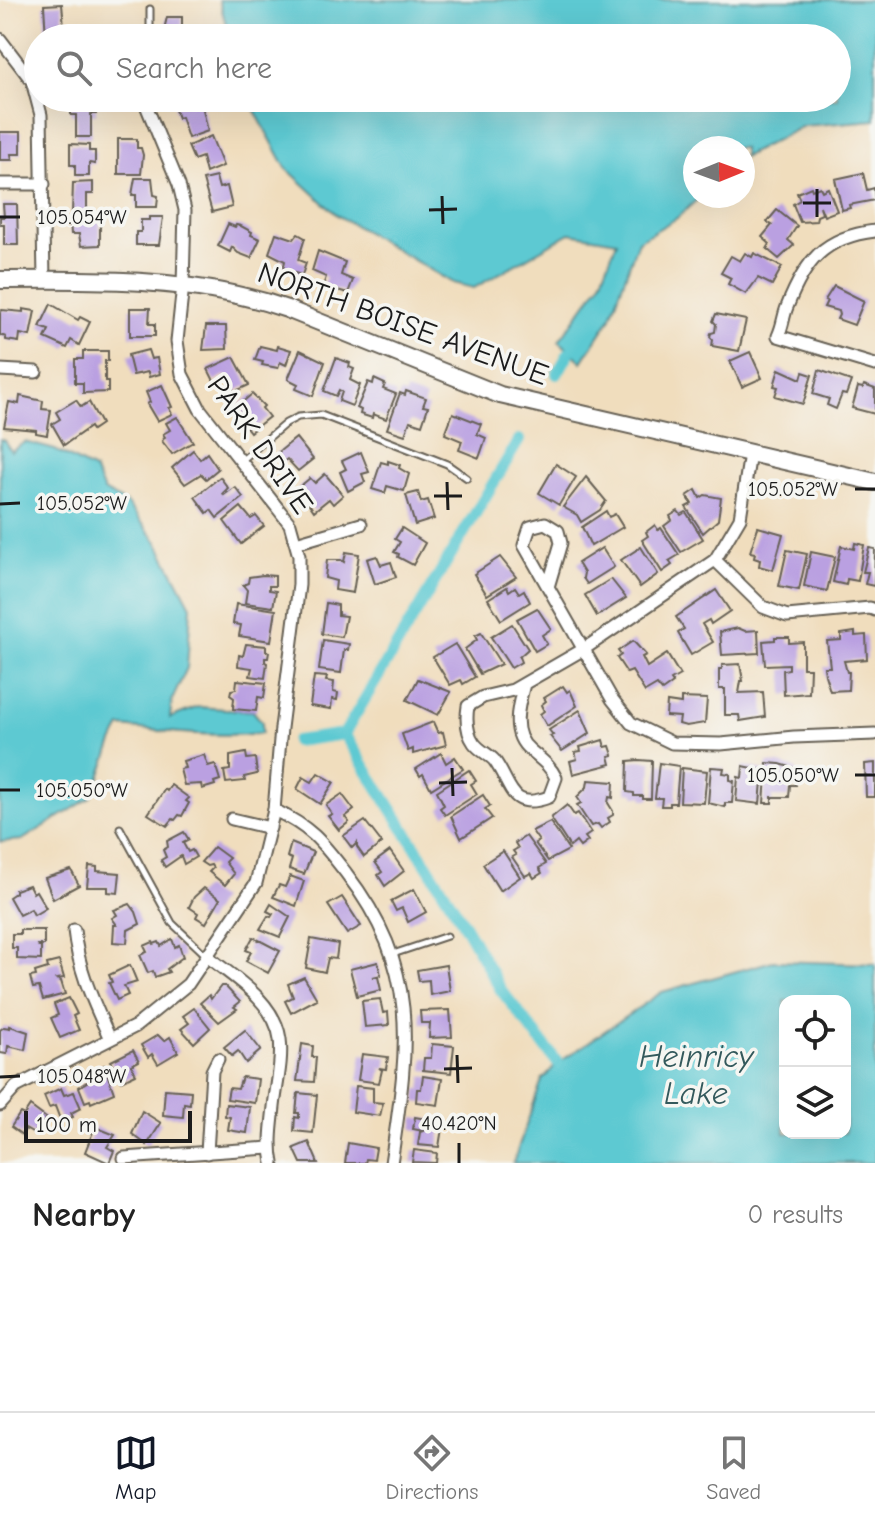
<!DOCTYPE html>
<meta charset="utf-8">
<style>
:root{--surface:#fff;--page:#f2f2f2;--text:#222;--muted:#767676;--line:#e0e0e0;--accent:#111827}
body{margin:0;font-family:"Comic Neue",sans-serif;background:var(--page);color:var(--text)}
.controls{position:absolute;right:24px;bottom:24px;display:grid;overflow:hidden;border-radius:16px;box-shadow:0 8px 32px #0002}
.controls button{width:72px;height:72px;display:grid;place-items:center;padding:0;border:0;border-bottom:2px solid var(--line);background:var(--surface);color:var(--text);font:40px sans-serif}
.compass{position:absolute;left:683px;top:136px;width:72px;height:72px;border-radius:50%;background:var(--surface);box-shadow:0 8px 32px #0002;rotate:89deg}
.scale{position:absolute;left:24px;bottom:20px;width:168px;box-sizing:border-box;padding-left:8px;border:4px solid #1c1c1c;border-top:0;font-size:22px;line-height:28px;white-space:nowrap;color:#1c1c1c;-webkit-text-stroke:6px #f6f6f2;paint-order:stroke}
.list{margin:0;padding:0;list-style:none}
h2{display:flex;justify-content:space-between;align-items:center;height:104px;margin:0;padding:0 32px;font-size:34px}
h2 small{font-size:26px;font-weight:400;color:var(--muted)}
.icon{flex:none;width:44px;height:44px;fill:none;stroke:currentColor;stroke-width:2;stroke-linecap:round;stroke-linejoin:round}
.map{position:relative;flex:none;width:875px;height:1163px;overflow:hidden}
.search{position:absolute;background:var(--surface);box-shadow:0 8px 32px #0002;left:24px;right:24px;top:24px;height:88px;display:flex;align-items:center;gap:20px;box-sizing:border-box;padding:0 28px;border-radius:44px;color:var(--muted);font-size:30px}
.sheet{height:248px;background:var(--surface)}
nav{display:flex;justify-content:space-around;align-items:center;box-sizing:border-box;height:112px;border-top:2px solid var(--line);background:var(--surface);font-size:22px;color:var(--muted)}
nav a{display:grid;justify-items:center;gap:4px}
nav .on{color:var(--accent)}
.map>svg:first-child{display:block}
</style>
<div class="map">
<svg width="875" height="1163" viewBox="0 0 875 1163">
<rect width="100%" height="100%" fill="#f6f6f2"/>
<filter id="ink" filterUnits="userSpaceOnUse"><feTurbulence type="fractalNoise" baseFrequency=".0125" numOctaves="2"/><feDisplacementMap in="SourceGraphic" scale="16" xChannelSelector="R" yChannelSelector="G"/><feConvolveMatrix kernelMatrix="1 2 1 2 8 2 1 2 1" color-interpolation-filters="sRGB"/></filter>
<filter id="wash" filterUnits="userSpaceOnUse"><feTurbulence type="fractalNoise" baseFrequency=".006" numOctaves="4" result="noise"/><feDisplacementMap in="SourceGraphic" scale="32" xChannelSelector="R" yChannelSelector="G"/><feGaussianBlur stdDeviation="1.8" result="paint"/><feColorMatrix in="noise" values="0 0 0 0 0 0 0 0 0 0 0 0 0 0 0 0 0 1.4 0 .05"/><feComposite in="paint" operator="in"/></filter>
<g filter="url(#wash)">
<rect width="100%" height="100%" fill="#f0ddbd"/>
<g fill="#5dc9d2" stroke="#3c7277" stroke-width="2" fill-rule="evenodd">
<path d="M219 0H875V120L803 126 743 157V148H695V196H701L677 218 638 241 610 319 582 362 559 341 600 284 617 241 570 233 474 288 453 283 337 215 286 168 248 98H837V38H230Z"/>
<path d="M0 439 4 440 11 451 25 442 55 450 94 470 104 491 127 504 157 542 191 606 187 668 172 700 170 718 198 707 253 711 262 722V733C215 738 168 732 121 727 107 749 104 775 90 798L22 840 0 842Z"/>
<path d="M773 961 875 964V1163H513L542 1080 558 1063 662 992ZM845 1001V1133H785V1001Z"/>
</g>
<g fill="none" stroke-linecap="round" stroke-linejoin="round">
<g stroke="#5dc9d2" stroke-width="12">
<path d="M557 374 569 353"/>
<path d="M344 734 458 914 501 990 558 1063"/>
<path d="M344 734 519 440"/>
<path d="M296 741 344 734"/>
</g>
</g>
<g id="blocks">
<g fill="#baa0e1">
<path d="M62 4 65 38H46L44 5Z"/>
<path d="M167 17H182V38H162Z"/>
<path d="M196 99 198 104 202 105 208 131 188 138 181 117 178 118 174 107Z"/>
<path d="M90 103V107H96V114H91V137H76V115H71V104Z"/>
<path d="M0 132H21V154H11L12 160H0Z"/>
<path d="M211 136 223 166 206 173 202 157 194 160 188 146Z"/>
<path d="M118 139H137V148H141L143 155 141 174H118Z"/>
<path d="M70 144 89 145V151H95V164L89 163V176H75V165H70Z"/>
<path d="M863 173 867 190 874 188 875 200 849 205 850 208 842 210 835 179Z"/>
<path d="M216 177 219 188 227 186 232 207 212 212 203 180Z"/>
<path d="M135 178H152L154 195 158 196 157 207H136V195H132Z"/>
<path d="M93 182V194H87V217L72 214 73 183Z"/>
<path d="M811 187 812 190 820 187 822 191 828 188 837 211 824 216 820 206 822 214 817 216 816 221 800 222 793 204 800 200 797 193Z"/>
<path d="M3 204H17L18 245H4V224H0V217H4Z"/>
<path d="M777 210 797 226 788 240 794 245 779 259 767 249 770 244 762 237 772 225 767 222Z"/>
<path d="M149 217H163L159 245H136V232H141V220H149Z"/>
<path d="M70 221H100V245L81 246 79 234H71Z"/>
<path d="M228 224 235 227 236 225 241 226 252 232 251 235 260 239 251 258 238 253 232 247 230 252 218 246Z"/>
<path d="M276 233 294 239 298 234 305 238 298 260 306 263 302 275 283 270 285 261 269 253Z"/>
<path d="M318 251 345 262 341 275 353 280 348 293 323 286 326 277 312 271Z"/>
<path d="M745 253 752 257 754 253 782 267 772 285 758 278 746 294 728 284 731 278 721 273 731 256 740 261Z"/>
<path d="M834 286 864 301 854 325 837 319 839 315 838 311 824 307 827 301 825 300Z"/>
<path d="M51 304 78 320 80 317 90 322 79 345 71 340 67 348 45 338 49 330 40 327Z"/>
<path d="M130 308H150L149 324H155V336H130Z"/>
<path d="M23 309 35 311 30 336 20 334 19 342 6 340V337L0 335V313L2 310 23 312Z"/>
<path d="M716 314 746 320 739 351 712 346 713 340 710 337 711 333 715 332 716 324 713 321Z"/>
<path d="M206 326H226L227 349 203 350Z"/>
<path d="M260 346 277 350 278 346 291 350 286 365 280 362 278 368 262 365 263 362 255 360Z"/>
<path d="M148 350 151 359 157 358 160 374 149 377 148 372 133 375 128 355Z"/>
<path d="M300 350 325 362 313 396 296 389 298 384 288 379Z"/>
<path d="M83 351H108V361H105V381H108V392L83 393V383H75V359H83Z"/>
<path d="M750 352 762 378 742 387 730 361Z"/>
<path d="M234 357 249 385 234 392 226 375 214 381 208 369Z"/>
<path d="M336 358 350 363 349 367 354 369 350 380 360 385 352 406 339 401 342 392 339 390 336 396 324 391Z"/>
<path d="M779 369 801 379 803 372 812 375 803 404 775 396 778 387 774 386Z"/>
<path d="M819 370 851 381 846 395 842 394 836 409 827 405 829 399 813 394Z"/>
<path d="M374 379 385 384 383 389 396 394 386 419 373 414 372 418 360 414 361 410 357 408 368 382 373 384Z"/>
<path d="M162 385 172 407 169 408 172 414 157 421 147 404 150 402 146 392Z"/>
<path d="M864 385 875 389V414L852 408 858 387 863 388Z"/>
<path d="M406 391 426 398 423 406 428 407 422 425 410 421 405 435 387 429 400 393 405 395Z"/>
<path d="M252 394 264 406 262 408 269 417 250 432 243 423 248 420 239 405Z"/>
<path d="M20 396 43 401 42 409 51 410 47 435 36 433V430L4 427 9 402 19 404Z"/>
<path d="M76 400 81 407 89 402 101 424 92 430 90 427 64 445 52 424 60 419 56 412Z"/>
<path d="M453 413 481 424 477 434 486 438 479 458 459 450 462 441 445 434Z"/>
<path d="M177 417 193 442 172 454 162 441 165 437 163 434 170 430 166 423Z"/>
<path d="M296 438 313 459 298 471 287 459 282 463 275 455Z"/>
<path d="M193 450 200 459 207 453 218 469 206 479 201 474 185 484 172 468Z"/>
<path d="M361 452 369 472 362 474 365 482 348 491 340 472 346 469 342 461Z"/>
<path d="M388 461 400 465 399 468 409 474 404 491 387 486 385 493 372 489 381 462 388 464Z"/>
<path d="M556 464 576 477 559 505 539 493Z"/>
<path d="M325 474 343 495 333 504 329 499 314 511 298 488 310 478 315 483Z"/>
<path d="M220 477 228 488 223 493 224 495 235 487 243 497 217 518 211 510 207 513 195 497Z"/>
<path d="M586 477 606 501 600 510 581 522 577 515 563 507Z"/>
<path d="M696 490 700 498 705 495 721 498 718 520 703 533 686 507 692 504 687 496Z"/>
<path d="M418 492 421 502 428 500 434 519 415 525 406 495Z"/>
<path d="M241 507 251 519 256 516 264 526 241 544 224 521Z"/>
<path d="M606 511 609 517 615 514 623 527 591 546 582 527Z"/>
<path d="M678 511 681 515 686 512 703 539 681 552 664 526 672 520 670 516Z"/>
<path d="M655 525 658 530 661 528 679 555 669 561 672 565 662 572 642 540 648 536 646 532Z"/>
<path d="M758 527 783 534 773 570 759 566 760 560 754 558 755 553 750 552Z"/>
<path d="M402 528 425 543 413 565 398 557 399 554 394 552 400 542 395 539Z"/>
<path d="M855 543 864 545 858 581 847 579 846 585 833 582 841 546 854 549Z"/>
<path d="M641 547 658 574 640 587 621 560Z"/>
<path d="M602 548 614 567 587 584 583 578 584 573 578 563Z"/>
<path d="M869 548 875 549 874 586 865 584 868 572H863Z"/>
<path d="M787 550 807 554 799 590 779 586Z"/>
<path d="M346 552 359 554 353 593 335 590 336 581 325 578 327 560H341L344 562Z"/>
<path d="M811 552 835 557 827 591 804 586Z"/>
<path d="M377 556 381 565 391 562 396 577 375 584 367 559Z"/>
<path d="M500 557 516 577 487 595 474 574Z"/>
<path d="M263 575 275 576V586H269V590L276 591 273 607 245 603 247 590 243 585 248 583 249 577Z"/>
<path d="M611 579 626 598 597 616 585 595Z"/>
<path d="M507 587 509 591 515 587 519 593 524 590 530 602 501 620 488 599Z"/>
<path d="M716 590 730 611 711 624 709 620 702 624 713 642 691 655 678 633 684 629 676 617Z"/>
<path d="M326 603 338 605V615L346 616 342 637 322 634Z"/>
<path d="M236 604 276 610 271 641 239 636 241 625 233 624Z"/>
<path d="M537 608 551 629 542 635 547 644 535 651 517 619Z"/>
<path d="M512 624 528 649 519 657 521 662 511 668 491 637Z"/>
<path d="M738 628 745 631 758 630 759 653 722 655 720 632Z"/>
<path d="M855 632V636L866 635 867 659 844 661 847 672H849L848 690 830 691 825 675 824 667H830L827 641 841 640V634Z"/>
<path d="M481 633 501 664 480 674 465 649 477 640 475 636Z"/>
<path d="M775 637H789V643L803 642V668H810L809 693 784 695 783 670 789 669V664L765 665 763 641 775 640Z"/>
<path d="M323 640 349 644 348 650H344L341 673 319 670Z"/>
<path d="M633 641 646 655 642 657 647 667 667 654 680 675 671 680 673 683 662 691 657 685 645 692 632 671 627 673 617 658 621 655 618 651Z"/>
<path d="M246 644 266 646V651L269 652 268 658H265V662L267 663 265 678 250 676 252 668 238 666 239 655 243 656Z"/>
<path d="M455 644 475 677 463 684 461 680 450 685 433 657Z"/>
<path d="M740 664 743 681H741L739 693 763 692 765 717 740 721 739 715H725V689H719V669H722V665Z"/>
<path d="M314 676 327 677 326 681 334 682 333 692 338 693 337 700 332 699 331 709 310 706Z"/>
<path d="M418 679 451 692 438 715 407 700Z"/>
<path d="M237 680 266 683 264 698 258 697 256 711 233 709 234 698 230 695 231 690 236 689Z"/>
<path d="M563 686 567 692 570 690 577 706 547 726 540 714 544 711 541 705 546 701 544 698Z"/>
<path d="M681 698 707 699 705 723 686 726 679 724 680 717 666 716 667 702 681 704Z"/>
<path d="M580 710 590 733 562 751 550 736 553 735 549 730Z"/>
<path d="M433 722 438 733 443 732 446 745 413 754V749L408 751 402 734Z"/>
<path d="M603 740 605 747 610 746 613 755 609 756 611 764 573 774 570 761 577 759 575 752 581 751 580 747Z"/>
<path d="M246 753 247 759 255 758 257 774 244 777 245 781 226 783 224 771 230 770V756Z"/>
<path d="M441 753 446 763 455 757 463 769 431 789 423 774 420 776 416 769Z"/>
<path d="M204 755 208 766 215 764 220 780 214 782 215 785 202 789 201 784 184 785 180 769 185 768 183 761Z"/>
<path d="M639 760 652 761 651 799H643V796H634V793L627 792 628 761Z"/>
<path d="M659 763 679 766 676 803H670V806H661L662 798H655Z"/>
<path d="M767 763 780 764 797 769 796 785H790L789 797H772V803H764Z"/>
<path d="M875 763V797H866L865 764Z"/>
<path d="M743 766 763 770 760 804 736 801 738 777 742 778Z"/>
<path d="M711 767 724 768 723 773 730 774V780L734 781 732 803H725V807L708 803Z"/>
<path d="M682 768 707 771 704 803 680 802Z"/>
<path d="M469 770 476 781 471 784 477 794 445 815 440 808 444 805 437 791Z"/>
<path d="M318 773 334 782 320 804 297 789 303 777 312 782Z"/>
<path d="M588 780 614 782 613 798 609 797 608 803 613 811V815L608 818 610 822 601 828 598 824 591 826 577 805 581 803 577 797 587 787Z"/>
<path d="M171 785 189 798 186 801 189 803 182 816 179 815 175 820 173 819 167 826 148 814 165 789 167 791Z"/>
<path d="M342 794 354 810 345 817 349 822 339 830 328 816 332 814 326 805Z"/>
<path d="M483 795 490 806 485 809 492 818 461 838 451 816Z"/>
<path d="M567 805 574 815 578 813 591 833 585 837 588 841 580 847 576 842 570 847 551 818Z"/>
<path d="M365 821 382 843 364 857 357 847V843L352 848 343 836Z"/>
<path d="M550 822 569 850 548 861 535 843 539 841 532 831Z"/>
<path d="M184 832 189 840 183 843 188 852 192 850 196 857 184 864 181 856 165 867 161 860 166 857 163 850 168 847 167 841Z"/>
<path d="M526 836 546 864 539 868 542 873 534 878 531 873 525 876 512 857 516 855 513 851 518 848 515 843Z"/>
<path d="M291 843 313 852 304 874 289 869 292 859 287 857Z"/>
<path d="M214 847 229 858 225 862 234 874 225 885 209 872 213 868 211 865 207 866 201 862Z"/>
<path d="M390 851 404 871 385 886 378 875 382 872 375 862Z"/>
<path d="M503 851 520 877 500 891 483 864Z"/>
<path d="M89 866 97 867V871L120 873 118 893 108 892V887H87Z"/>
<path d="M71 870 79 885 53 899 45 878Z"/>
<path d="M290 876 304 881 296 906 273 897 279 885 285 887Z"/>
<path d="M29 885 33 893 36 891 46 908 34 915 31 909 19 915 9 897 15 893V890Z"/>
<path d="M204 888 220 899 206 923 196 917 198 913 189 907 194 897Z"/>
<path d="M414 889 426 912 408 922 402 908 396 911 391 901Z"/>
<path d="M342 897 361 926 347 934 328 905Z"/>
<path d="M130 904 136 912 140 924 128 930 127 943 113 942 114 925H117L112 918 117 915 114 910Z"/>
<path d="M271 904 290 917 280 937 260 929 268 916 271 917 273 914 267 911Z"/>
<path d="M20 930H44V945H37L41 947V960L17 959V948H12V934H20Z"/>
<path d="M253 937 280 951 268 973 246 961 251 952 246 950Z"/>
<path d="M172 939 175 947 179 945 183 957 167 969 169 972 155 977 153 971 148 973 140 955 147 952 144 946 153 942 154 944 159 942 161 946Z"/>
<path d="M311 939 338 944 336 959 328 958 325 972 306 968Z"/>
<path d="M59 961 64 978 57 979 61 981 65 994 43 1000 39 987 33 988 30 977 36 976 35 972 48 968 47 964Z"/>
<path d="M378 962 381 975 373 977H378L381 990 357 996 350 969Z"/>
<path d="M130 965 137 982 124 986 128 995 117 1000 109 983 112 982 109 975Z"/>
<path d="M446 965 450 991 430 995 429 980 419 981 417 970Z"/>
<path d="M304 977 317 999 291 1013 285 1001 293 997 288 984Z"/>
<path d="M221 986H225L240 1002 234 1007 237 1009 219 1022 200 1003 209 995 211 999Z"/>
<path d="M69 998 77 1014 73 1016 79 1030 60 1038 51 1018 58 1015 54 1004Z"/>
<path d="M380 999 383 1013 388 1012 389 1025 365 1027 362 1001Z"/>
<path d="M194 1008 210 1028 194 1043 181 1029 189 1023 183 1016Z"/>
<path d="M450 1010 452 1037 429 1038 430 1023H421L420 1011Z"/>
<path d="M10 1026 28 1032 25 1050 8 1046 7 1054 0 1053V1030L4 1027 10 1028Z"/>
<path d="M245 1030 261 1050 246 1063 238 1051 232 1056 224 1047Z"/>
<path d="M158 1035 164 1041 170 1037 178 1052 158 1064 152 1054 148 1057 141 1045Z"/>
<path d="M302 1044 313 1046 312 1057H316L314 1082 297 1081Z"/>
<path d="M432 1044 454 1046 451 1073 423 1070 424 1058H431Z"/>
<path d="M133 1050 139 1061 131 1065 136 1074 121 1081 111 1061Z"/>
<path d="M362 1054 388 1057 386 1069 379 1068 382 1070 379 1083 358 1080Z"/>
<path d="M104 1065 114 1093 91 1103 90 1100 85 1102 79 1087 93 1078 91 1071Z"/>
<path d="M423 1076 442 1079 438 1105 416 1102 417 1089H421Z"/>
<path d="M242 1077 258 1079 255 1103 227 1099 229 1088 238 1089Z"/>
<path d="M356 1086 373 1088V1102L383 1103 380 1116 353 1112Z"/>
<path d="M61 1088 64 1095 74 1092 81 1108 71 1113 73 1117 61 1122 55 1106 49 1108 44 1096Z"/>
<path d="M165 1089 191 1091 190 1104 184 1103 183 1117 163 1115Z"/>
<path d="M298 1093 317 1095 313 1133 294 1131 295 1117 299 1118V1113H296Z"/>
<path d="M226 1104 250 1107 247 1133 228 1130 230 1117 225 1116Z"/>
<path d="M30 1106 46 1118 34 1134 25 1129 22 1135 11 1127 20 1113 24 1115Z"/>
<path d="M142 1111 161 1123 147 1145 132 1134Z"/>
<path d="M415 1117 443 1122 439 1147 418 1145 420 1132 423 1131 413 1129Z"/>
<path d="M95 1127 115 1135 107 1147 114 1151 109 1163 85 1152Z"/>
<path d="M309 1142 318 1163H301L294 1148Z"/>
<path d="M348 1143 376 1148 374 1160 366 1159 365 1163H345Z"/>
<path d="M414 1150 437 1153 436 1163 412 1162Z"/>
</g>
</g>
</g>
<g filter="url(#ink)">
<use href="#blocks" fill-opacity="0" stroke="#666054" stroke-width="2"/>
<g fill="none" stroke-linecap="round" stroke-linejoin="round">
<defs>
<g id="lane">
<path d="M150 9V38"/>
<path d="M241 461 286 423 298 417 321 415 447 464 467 478"/>
<path d="M120 828 172 923 207 956"/>
<path d="M393 954 447 936"/>
</g>
<g id="street">
<path d="M0 39 32 81 41 115 44 280"/>
<path d="M0 184H44"/>
<path d="M875 231C824 237 805 261 787 307 783 317 783 326 778 336L875 365"/>
<path d="M0 370 36 372"/>
<path d="M296 543 361 524"/>
<path d="M715 560 763 607 787 616 870 608 875 610"/>
<path d="M548 587 561 543 558 531 545 523 530 527 524 545 612 699 631 723 672 743 721 744 794 737 875 734"/>
<path d="M524 684C518 706 510 734 530 750 540 759 550 765 556 778L549 797C509 812 512 784 494 760 488 754 479 750 474 743 466 732 466 719 468 706L483 697 513 690 584 649 715 560 740 518 750 453"/>
<path d="M274 810C311 827 322 842 346 873 422 972 408 1048 391 1163"/>
<path d="M232 819 270 828"/>
<path d="M74 930C78 970 94 1003 110 1039"/>
<path d="M208 957C235 978 275 1002 280 1039 283 1061 276 1086 274 1107 272 1126 269 1144 273 1163"/>
<path d="M0 1105 16 1087 136 1026 188 984 256 883 274 810 281 728 299 585V556L290 524 200 409 182 374 177 341 183 285 185 210 179 185 143 98"/>
<path d="M207 1153 212 1071 218 1059"/>
<path d="M124 1158 270 1148"/>
</g>
<path id="secondary" d="M0 280C96 279 195 277 287 309L500 395 875 482"/>
</defs>
<use href="#lane" stroke="#666054" stroke-width="9"/>
<use href="#street" stroke="#666054" stroke-width="15"/>
<use href="#secondary" stroke="#666054" stroke-width="20"/>
<use href="#lane" stroke="#fff" stroke-width="5"/>
<use href="#street" stroke="#fff" stroke-width="11"/>
<use href="#secondary" stroke="#fff" stroke-width="16"/>
</g>
</g>
<path fill="none" stroke="#1c1c1c" stroke-width="3" d="M817 189V217M442 196 443 224M803 203H831M429 210 457 209M0 217H20M447 482 448 510M855 489H875M434 496H462M0 504 20 503M452 768 453 796M855 775H875M439 783 467 782M0 790H20M457 1055 458 1083M444 1069 472 1068M0 1077 20 1076M459 1143V1163"/>
<g text-anchor="middle" dominant-baseline="central" stroke-width="7" stroke-linejoin="round" paint-order="stroke">
<g font-size="30" fill="#1c1c1c" stroke="#f6f6f2">
<text transform="translate(403 324) rotate(20)">NORTH BOISE AVENUE</text>
<text transform="translate(260 445) rotate(55)">PARK DRIVE</text>
</g>
<g font-size="32" font-style="italic" fill="#33595c" stroke="#f6f6f2">
<text x="696" y="1056">Heinricy<tspan x="696" dy="37">Lake</tspan></text>
</g>
</g>
<g font-size="20" text-anchor="middle" fill="#1c1c1c" stroke="#f6f6f2" stroke-width="7" stroke-linejoin="round" paint-order="stroke">
<text x="82" y="224">105.054°W</text>
<text x="793" y="496">105.052°W</text>
<text x="82" y="510">105.052°W</text>
<text x="793" y="782">105.050°W</text>
<text x="82" y="797">105.050°W</text>
<text x="82" y="1083">105.048°W</text>
<text x="459" y="1130">40.420°N</text>
</g>
</svg>
<div class="controls">
<button><svg class="icon" aria-label="locate" viewBox="0 0 24 24"><circle cx="12" cy="12" r="6"/><path d="M12 2v4M12 18v4M2 12h4M18 12h4"/></svg></button>
<button><svg class="icon" aria-label="layers" viewBox="0 0 24 24"><path d="M12 4l9 5-9 5-9-5zM3 14l9 5 9-5"/></svg></button>
</div>
<svg class="compass" viewBox="-18 -18 36 36"><path d="M0-13l5 13h-10z" fill="#e53935"/><path d="M0 13l5-13h-10z" fill="#767676"/></svg>
<div class="scale">100 m</div>
<div class="search"><svg class="icon" aria-label="search" viewBox="0 0 24 24"><circle cx="10" cy="10" r="6"/><path d="M15 15l6 6"/></svg>Search here</div>
</div>
<section class="sheet">
<h2>Nearby<small>0 results</small></h2>
<ul class="list">
</ul>
</section>
<nav>
<a class="on"><svg class="icon" aria-label="map" viewBox="0 0 24 24"><path d="M3 6l6-2 6 2 6-2v14l-6 2-6-2-6 2zM9 4v14M15 6v14"/></svg>Map</a>
<a><svg class="icon" aria-label="directions" viewBox="0 0 24 24"><path d="M12 3l9 9-9 9-9-9zM9 14v-3h6M13 9l2 2-2 2"/></svg>Directions</a>
<a><svg class="icon" aria-label="saved" viewBox="0 0 24 24"><path d="M7 4h10v16l-5-4-5 4z"/></svg>Saved</a>
</nav>
